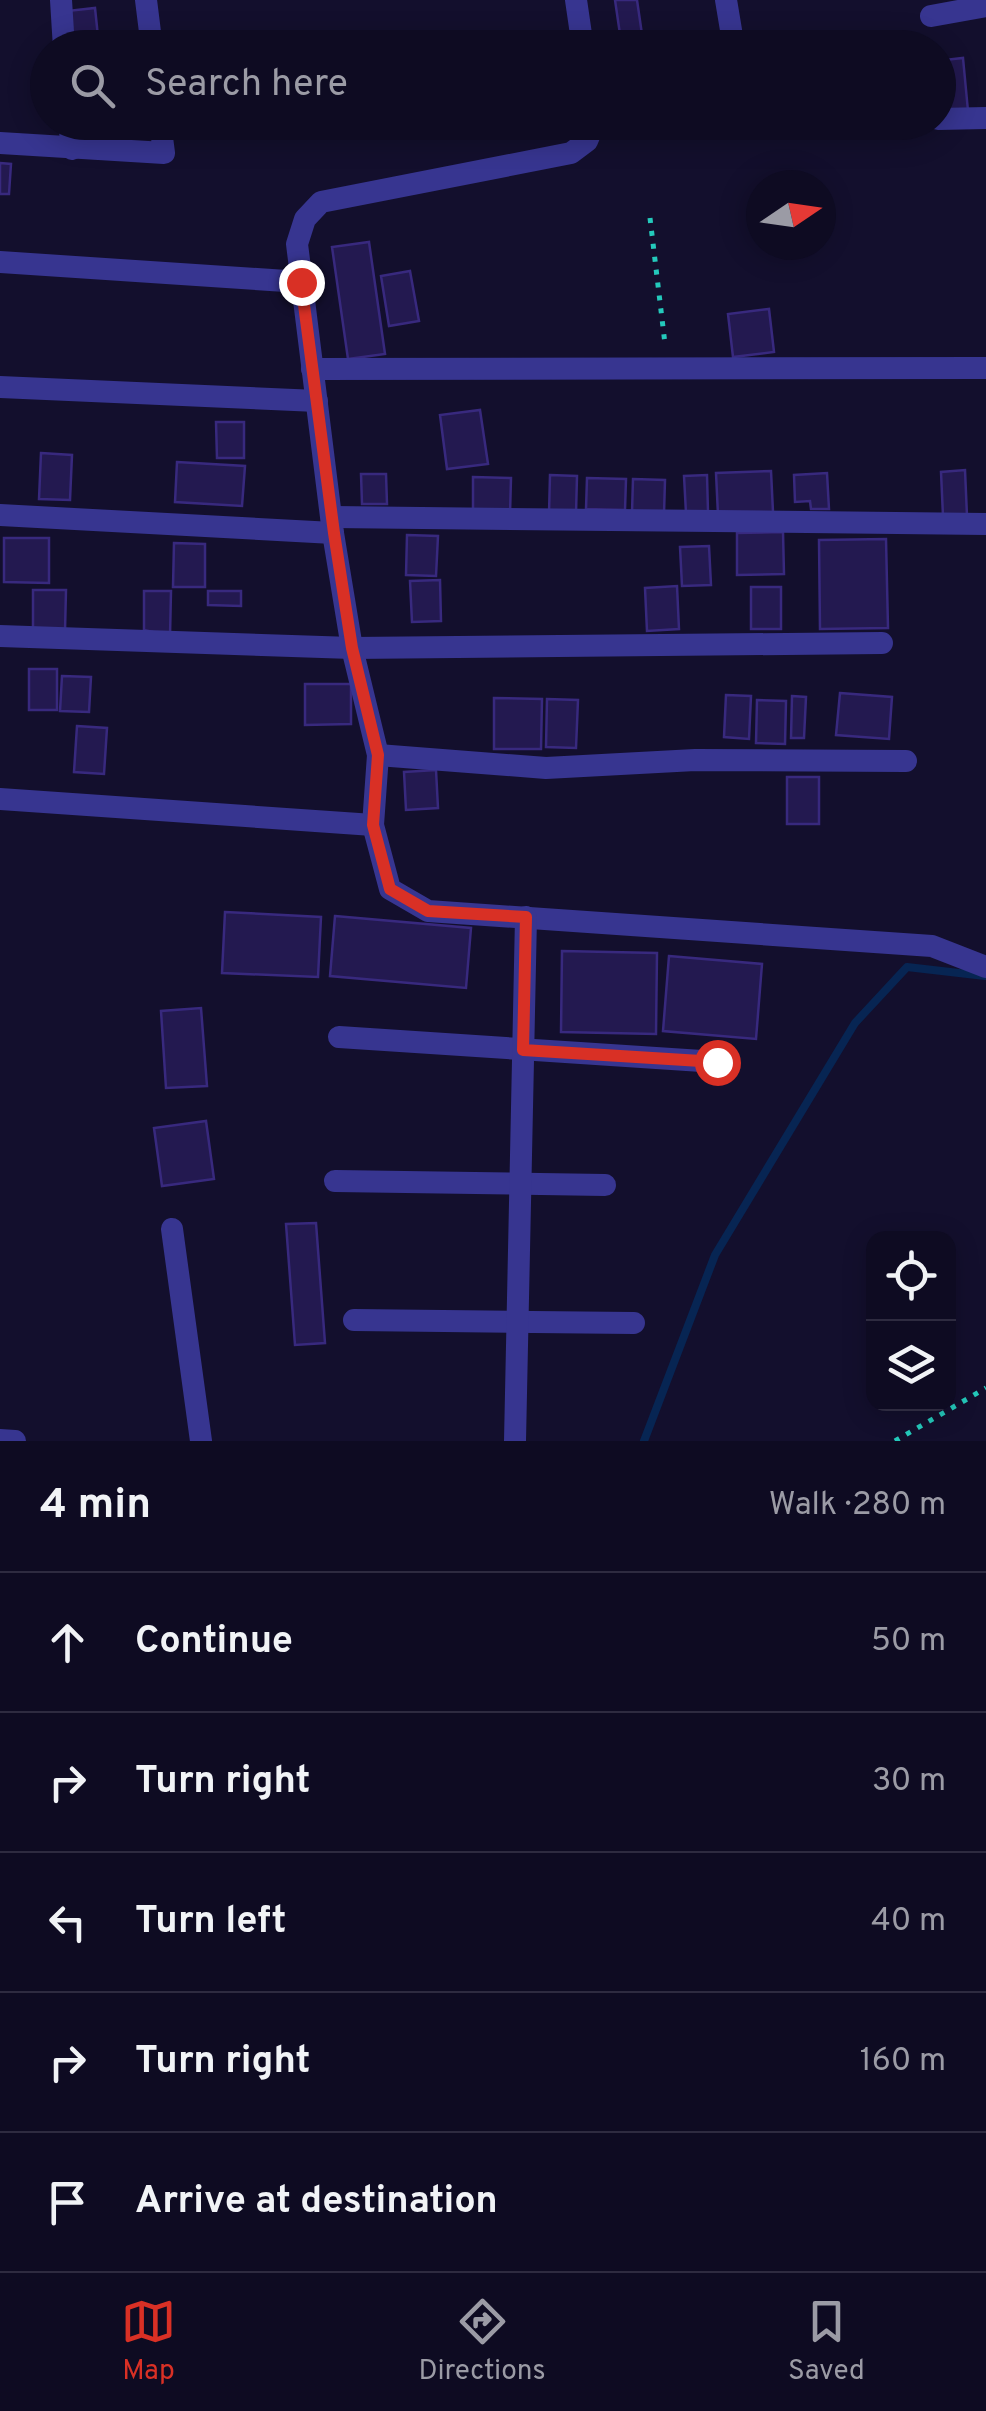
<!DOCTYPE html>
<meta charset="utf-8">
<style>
:root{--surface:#0e0b22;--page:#17142a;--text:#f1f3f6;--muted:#9b9ba5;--line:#2e2b40;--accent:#d93025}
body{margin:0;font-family:Overpass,sans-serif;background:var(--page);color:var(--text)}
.controls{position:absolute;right:30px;bottom:30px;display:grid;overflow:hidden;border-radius:20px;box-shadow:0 5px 25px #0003}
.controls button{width:90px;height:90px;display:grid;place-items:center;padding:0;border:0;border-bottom:2px solid var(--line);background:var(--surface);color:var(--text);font:50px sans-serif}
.compass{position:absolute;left:746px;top:170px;width:90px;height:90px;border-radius:50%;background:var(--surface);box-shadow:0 5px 25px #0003;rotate:77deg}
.stop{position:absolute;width:30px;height:30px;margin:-22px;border:8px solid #d93025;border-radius:50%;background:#fff}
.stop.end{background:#d93025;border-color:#fff;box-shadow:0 2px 10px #0008}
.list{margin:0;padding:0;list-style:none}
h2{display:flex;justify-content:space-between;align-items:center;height:130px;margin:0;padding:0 40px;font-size:42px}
h2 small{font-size:32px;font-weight:400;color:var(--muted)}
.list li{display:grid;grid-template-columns:65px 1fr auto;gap:30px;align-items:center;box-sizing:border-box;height:140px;padding:0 40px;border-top:2px solid var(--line)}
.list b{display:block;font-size:38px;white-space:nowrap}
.list em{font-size:32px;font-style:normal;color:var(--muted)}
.icon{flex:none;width:55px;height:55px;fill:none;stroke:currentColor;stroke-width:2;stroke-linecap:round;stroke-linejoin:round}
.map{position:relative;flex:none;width:986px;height:1441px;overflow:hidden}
.search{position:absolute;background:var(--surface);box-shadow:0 5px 25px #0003;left:30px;right:30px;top:30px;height:110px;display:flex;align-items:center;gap:25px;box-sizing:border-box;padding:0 35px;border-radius:55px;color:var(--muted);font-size:38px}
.sheet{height:830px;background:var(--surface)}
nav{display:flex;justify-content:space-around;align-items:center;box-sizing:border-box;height:140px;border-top:2px solid var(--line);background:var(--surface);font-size:28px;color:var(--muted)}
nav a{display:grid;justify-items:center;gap:5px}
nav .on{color:var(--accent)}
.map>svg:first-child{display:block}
</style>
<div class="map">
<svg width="986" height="1441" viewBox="0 0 986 1441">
<rect width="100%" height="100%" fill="#130f2d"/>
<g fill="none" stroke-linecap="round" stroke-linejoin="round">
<path stroke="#072553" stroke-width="8" d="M644 1441 715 1255 855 1023 907 967 985 976"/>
</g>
<g fill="#231950" stroke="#38297e" stroke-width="2.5">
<path d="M615 0H637L644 48H622Z"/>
<path d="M95 8 99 46 71 48 67 11Z"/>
<path d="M963 58 968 111 949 112 944 60Z"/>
<path d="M0 163 11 164 9 194H0Z"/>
<path d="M369 242 385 354 348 359 332 247Z"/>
<path d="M410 271 419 321 389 326 381 276Z"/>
<path d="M769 309 774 352 733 357 728 314Z"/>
<path d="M480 410 488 464 447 469 440 415Z"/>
<path d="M216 422H244V458H217Z"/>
<path d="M41 453 72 455 70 500 39 499Z"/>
<path d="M177 462 245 466 242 506 175 502Z"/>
<path d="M965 470 967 516H943L941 472Z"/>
<path d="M771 471 773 512 718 515 716 473Z"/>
<path d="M827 473 829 509H811L810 501 795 502 794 475Z"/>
<path d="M361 474H386L387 504H362Z"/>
<path d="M550 475 577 476 576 514H549Z"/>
<path d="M707 475 708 512 686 513 684 476Z"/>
<path d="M473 477 511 478 510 514 473 513Z"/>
<path d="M587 478 626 479 625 510 586 509Z"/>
<path d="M633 479 665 480 664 514 632 513Z"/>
<path d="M783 532 784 574 737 575V533Z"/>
<path d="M407 535 438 536 436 576 406 575Z"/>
<path d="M4 538H49V583L4 582Z"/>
<path d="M886 539 888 628 820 629 819 540Z"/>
<path d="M174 543 205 544V587H173Z"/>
<path d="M709 546 711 585 682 586 680 547Z"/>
<path d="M440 580 441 621 412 622 410 581Z"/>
<path d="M677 586 679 629 647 631 645 588Z"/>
<rect x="751" y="587" width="30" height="42"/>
<path d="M33 590H66L65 631 33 630Z"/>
<path d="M144 591H171L170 636 144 630Z"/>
<path d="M208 591H241V606L208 605Z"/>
<rect x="29" y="669" width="28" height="41"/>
<path d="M62 676 91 677 89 712 60 711Z"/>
<path d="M305 684H351V724L305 725Z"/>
<path d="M840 693 892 697 889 739 836 735Z"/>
<path d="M726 695 751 696 749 739 724 737Z"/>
<path d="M792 696 806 697 804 738H791Z"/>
<path d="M494 698 542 699 541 749H494Z"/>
<path d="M547 699 578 700 576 748 546 747Z"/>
<path d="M757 700 786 701 785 744 756 743Z"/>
<path d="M77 726 107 728 104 774 74 772Z"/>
<path d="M436 770 438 808 406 810 404 772Z"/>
<rect x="787" y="777" width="32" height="47"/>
<path d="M225 912 321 917 318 977 222 973Z"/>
<path d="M335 916 471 928 466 988 330 976Z"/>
<path d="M562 951 657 953 656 1034 561 1032Z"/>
<path d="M669 956 762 964 756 1039 663 1031Z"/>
<path d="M201 1008 207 1086 166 1088 161 1011Z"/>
<path d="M206 1121 214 1179 162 1186 154 1128Z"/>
<path d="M316 1223 325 1343 295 1345 286 1224Z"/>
</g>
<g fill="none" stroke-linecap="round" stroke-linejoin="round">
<g stroke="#24c9bb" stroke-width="5" stroke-dasharray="5 8" stroke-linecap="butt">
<path d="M650 218 665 344"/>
<path d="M895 1441 986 1388"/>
</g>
<g stroke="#373590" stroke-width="22">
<path d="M61 0 64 48"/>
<path d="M146 0 152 48"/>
<path d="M576 0 583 48"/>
<path d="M726 0 734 48"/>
<path d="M931 16 986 6"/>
<path d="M938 119 986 118"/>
<path d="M69 122 72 149"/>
<path d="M595 122 587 141 571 153 321 202 305 219 297 244 333 533 352 648 378 755 373 825 390 889 428 911 932 946 986 967"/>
<path d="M595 124 724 122"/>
<path d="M0 143 164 153 160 122"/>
<path d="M0 262 301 282"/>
<path d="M312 369 986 368"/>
<path d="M0 387 317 401"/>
<path d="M0 515 333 533"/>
<path d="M333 517 986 524"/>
<path d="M0 636 352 648 882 643"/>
<path d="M378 755 546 768 695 760 906 761"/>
<path d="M0 799 373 825"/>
<path d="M339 1037 717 1062"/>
<path d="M335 1181 605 1185"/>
<path d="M172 1229 201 1441"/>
<path d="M354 1320 634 1323"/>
<path d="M0 1440 15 1441"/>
<path d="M515 1441 526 917"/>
</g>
</g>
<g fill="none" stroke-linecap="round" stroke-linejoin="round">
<path stroke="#d93025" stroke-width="12" d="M301 282 334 533 352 648 378 755 373 825 390 889 428 911 526 917 523 1050 717 1062"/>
</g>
</svg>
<div class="controls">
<button><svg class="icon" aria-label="locate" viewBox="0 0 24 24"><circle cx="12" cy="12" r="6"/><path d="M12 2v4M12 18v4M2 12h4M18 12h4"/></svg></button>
<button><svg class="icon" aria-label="layers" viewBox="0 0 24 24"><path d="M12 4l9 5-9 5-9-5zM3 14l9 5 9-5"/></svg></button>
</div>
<svg class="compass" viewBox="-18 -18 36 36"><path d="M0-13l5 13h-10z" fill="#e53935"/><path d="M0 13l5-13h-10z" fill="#9b9ba5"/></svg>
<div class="stop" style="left:717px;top:1062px"></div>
<div class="stop end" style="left:301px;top:282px"></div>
<div class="search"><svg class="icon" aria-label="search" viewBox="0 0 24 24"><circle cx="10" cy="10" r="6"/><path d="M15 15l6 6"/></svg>Search here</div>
</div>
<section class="sheet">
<h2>4 min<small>Walk · 280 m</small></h2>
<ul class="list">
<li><svg class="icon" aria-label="ahead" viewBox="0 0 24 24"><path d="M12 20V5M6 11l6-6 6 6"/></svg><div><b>Continue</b></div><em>50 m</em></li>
<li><svg class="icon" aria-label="right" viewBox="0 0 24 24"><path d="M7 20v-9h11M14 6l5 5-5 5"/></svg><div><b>Turn right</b></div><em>30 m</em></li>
<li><svg class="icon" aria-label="left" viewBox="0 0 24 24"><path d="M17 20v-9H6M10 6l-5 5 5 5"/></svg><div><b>Turn left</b></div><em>40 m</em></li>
<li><svg class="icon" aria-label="right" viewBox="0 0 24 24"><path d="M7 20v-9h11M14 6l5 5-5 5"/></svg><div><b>Turn right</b></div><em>160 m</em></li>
<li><svg class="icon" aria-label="arrive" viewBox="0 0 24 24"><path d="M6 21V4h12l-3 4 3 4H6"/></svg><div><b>Arrive at destination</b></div></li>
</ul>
</section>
<nav>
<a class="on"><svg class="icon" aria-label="map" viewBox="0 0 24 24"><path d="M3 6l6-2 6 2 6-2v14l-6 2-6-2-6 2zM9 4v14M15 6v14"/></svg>Map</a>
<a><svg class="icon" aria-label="directions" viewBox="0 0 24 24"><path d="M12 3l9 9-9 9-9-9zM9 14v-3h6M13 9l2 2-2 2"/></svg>Directions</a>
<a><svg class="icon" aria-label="saved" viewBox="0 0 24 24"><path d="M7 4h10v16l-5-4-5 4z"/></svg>Saved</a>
</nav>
